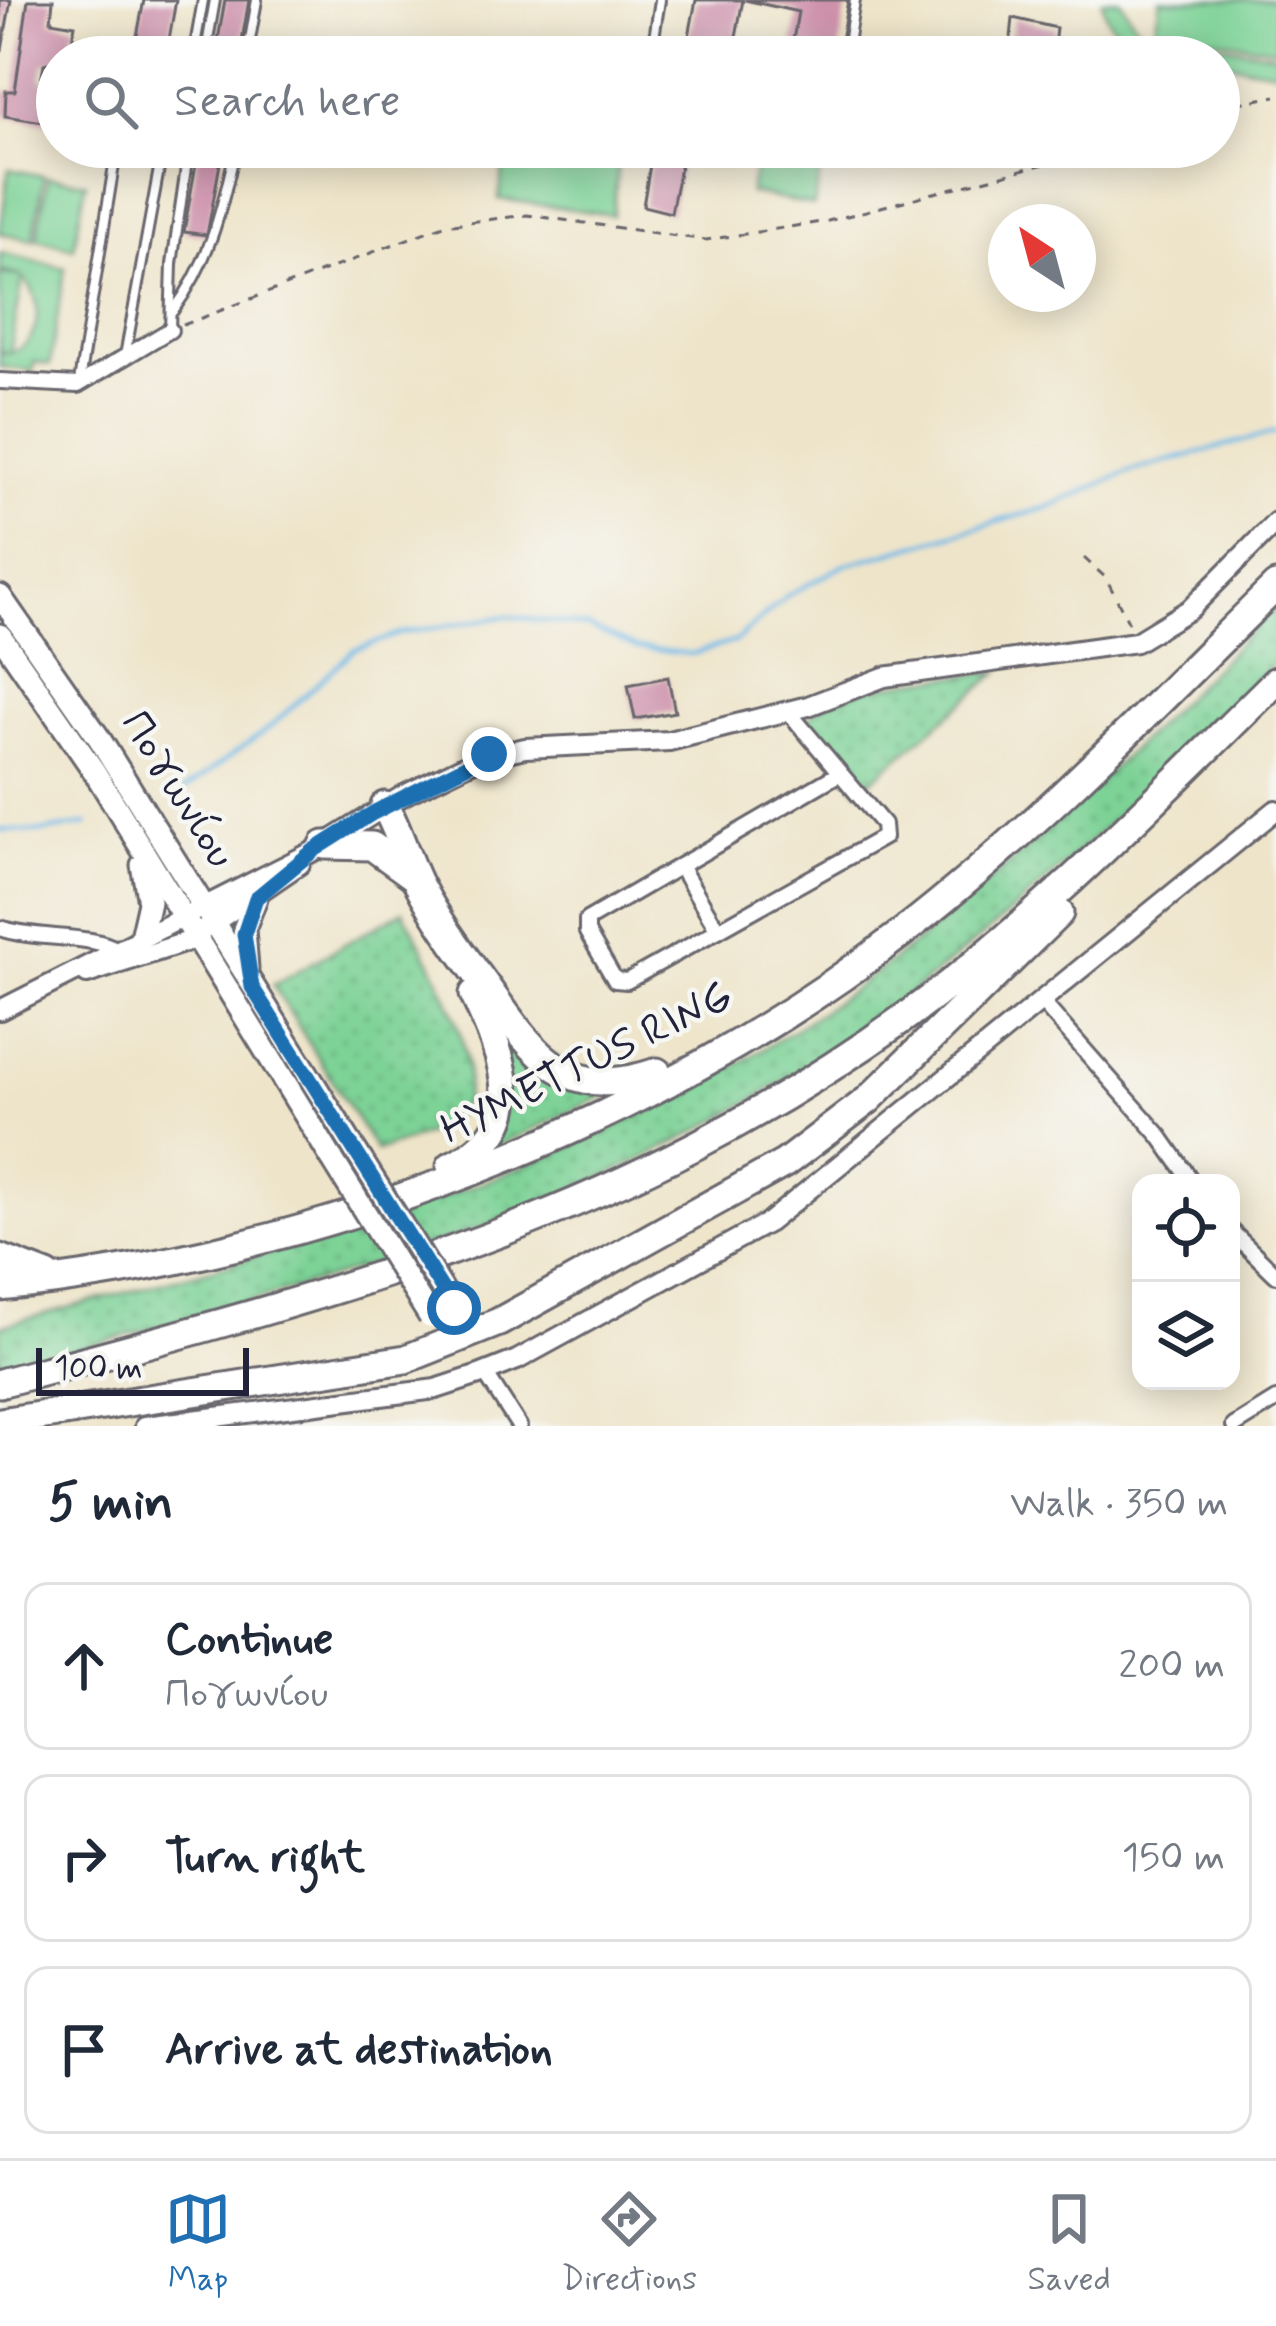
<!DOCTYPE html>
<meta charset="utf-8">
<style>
:root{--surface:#fff;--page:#f2f2f3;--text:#1f2937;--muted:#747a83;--line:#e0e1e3;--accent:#1f6fb2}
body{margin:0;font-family:Mynerve,sans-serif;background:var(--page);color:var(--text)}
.controls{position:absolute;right:36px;bottom:36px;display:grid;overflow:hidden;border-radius:24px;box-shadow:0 6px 30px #0003}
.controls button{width:108px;height:108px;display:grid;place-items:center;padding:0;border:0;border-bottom:3px solid var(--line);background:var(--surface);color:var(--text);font:60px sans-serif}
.compass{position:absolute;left:988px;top:204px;width:108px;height:108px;border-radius:50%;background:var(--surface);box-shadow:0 6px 30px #0003;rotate:324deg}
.scale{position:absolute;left:36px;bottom:30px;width:213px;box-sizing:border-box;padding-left:12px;border:6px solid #22223b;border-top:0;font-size:33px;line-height:42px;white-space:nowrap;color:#22223b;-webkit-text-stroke:9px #f6f6f2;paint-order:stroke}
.stop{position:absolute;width:36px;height:36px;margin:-27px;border:9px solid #1f6fb2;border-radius:50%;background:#fff}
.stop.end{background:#1f6fb2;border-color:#fff;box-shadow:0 3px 12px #0008}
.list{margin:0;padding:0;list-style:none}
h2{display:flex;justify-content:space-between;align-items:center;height:156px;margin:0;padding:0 48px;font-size:51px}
h2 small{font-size:39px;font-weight:400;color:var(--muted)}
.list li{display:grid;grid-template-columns:78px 1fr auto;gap:36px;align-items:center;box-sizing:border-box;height:168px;margin:0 24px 24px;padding:0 24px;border:3px solid var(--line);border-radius:24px}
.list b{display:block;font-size:45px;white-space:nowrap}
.list p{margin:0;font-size:39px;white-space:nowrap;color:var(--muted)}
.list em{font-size:39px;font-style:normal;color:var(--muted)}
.icon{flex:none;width:66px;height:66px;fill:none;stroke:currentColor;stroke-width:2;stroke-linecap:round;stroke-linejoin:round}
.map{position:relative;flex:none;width:1276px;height:1426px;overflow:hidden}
.search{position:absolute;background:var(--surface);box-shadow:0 6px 30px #0003;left:36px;right:36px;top:36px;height:132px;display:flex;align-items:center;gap:30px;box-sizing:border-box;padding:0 42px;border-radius:66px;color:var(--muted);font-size:45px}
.sheet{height:732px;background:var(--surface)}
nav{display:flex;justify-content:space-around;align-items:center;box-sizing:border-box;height:168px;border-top:3px solid var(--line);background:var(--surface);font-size:33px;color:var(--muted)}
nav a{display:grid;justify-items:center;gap:6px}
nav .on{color:var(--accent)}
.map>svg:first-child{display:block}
</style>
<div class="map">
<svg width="1276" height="1426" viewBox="0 0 1276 1426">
<defs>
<pattern id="grass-dots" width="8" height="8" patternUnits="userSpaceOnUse" patternTransform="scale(3)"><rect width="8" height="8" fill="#7dd296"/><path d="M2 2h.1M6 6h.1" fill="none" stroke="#6cb482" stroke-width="1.8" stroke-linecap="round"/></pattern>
</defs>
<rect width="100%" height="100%" fill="#f6f6f2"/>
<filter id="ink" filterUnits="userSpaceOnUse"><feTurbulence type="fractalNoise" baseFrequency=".00833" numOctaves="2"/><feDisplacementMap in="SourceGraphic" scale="24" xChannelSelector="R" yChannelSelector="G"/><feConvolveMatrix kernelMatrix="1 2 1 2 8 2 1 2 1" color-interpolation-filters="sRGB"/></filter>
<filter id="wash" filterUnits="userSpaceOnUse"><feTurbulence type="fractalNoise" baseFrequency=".004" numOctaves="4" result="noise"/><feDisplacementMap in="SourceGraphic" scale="48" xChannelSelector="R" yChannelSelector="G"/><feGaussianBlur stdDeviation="2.7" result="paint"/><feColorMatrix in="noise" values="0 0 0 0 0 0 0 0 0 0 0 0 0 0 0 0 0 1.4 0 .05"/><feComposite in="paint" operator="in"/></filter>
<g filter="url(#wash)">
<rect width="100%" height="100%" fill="#eee4c9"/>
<g fill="url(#grass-dots)" stroke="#507a68" stroke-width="3">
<path d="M1276 606V662C1123 814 970 963 787 1079 548 1231 270 1297 0 1369V1326C263 1256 528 1191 763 1049 957 932 1117 765 1276 606Z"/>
<path d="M999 672 859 791 804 725C829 680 951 678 999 672Z"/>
<path d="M403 911C427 955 498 1074 453 1118 434 1136 401 1142 376 1151L273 985Z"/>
<path d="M506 1032 619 1089 486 1151Z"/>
</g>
<g fill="#7dd296" stroke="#507a68" stroke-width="3">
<path d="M1102 0H1120L1137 26 1154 34 1276 54V71L1219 62V57C1173 57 1112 56 1102 0Z"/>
<path d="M1160 0H1276V49L1155 29Z"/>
<path d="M506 147 619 153 613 215 499 199Z"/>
<path d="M758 147H823L820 168 757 155Z"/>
<path d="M756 159 820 172 814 206 750 193Z"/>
<path d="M9 169 44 176 33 240 0 233Z"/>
<path d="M48 177 86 182 74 248 37 239Z"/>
<path d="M0 253 65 268 50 365 34 362 33 371 0 367V353C40 355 48 301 23 278L10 353 0 351V274L21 276 0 271Z"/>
</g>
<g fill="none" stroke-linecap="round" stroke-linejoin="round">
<g stroke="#6eb9e7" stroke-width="4.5">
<path d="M184 790 269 728 354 650 402 633 508 616 589 627 637 648 692 654 736 641 788 595 845 565 1049 507 1128 472 1276 432"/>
<path d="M0 830 42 832 87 824"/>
</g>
</g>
<g id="blocks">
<g fill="#cd91ab">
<path d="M0 0H11L2 50H0Z"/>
<path d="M28 0H53L51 21 75 25 69 57 44 64 41 80 57 83 56 124 5 116 6 91H15Z"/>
<path d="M144 0H176L166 57H133Z"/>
<path d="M225 0H249L239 57H215Z"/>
<path d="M696 0H743L732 57H685Z"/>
<path d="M745 0H848L838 57H790L798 12Z"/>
<path d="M1013 18 1056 28 1053 57H1009Z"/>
<path d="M199 147H223L207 235 184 232Z"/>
<path d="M653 147H684L671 213 643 206Z"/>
<path d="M668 677 675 712 635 719 628 685Z"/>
</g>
</g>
</g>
<g filter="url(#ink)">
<use href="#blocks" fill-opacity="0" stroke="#69666d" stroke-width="3"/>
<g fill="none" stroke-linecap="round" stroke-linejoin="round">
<defs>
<g id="service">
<path d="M529 49 559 57"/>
<path d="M193 57 203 0"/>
<path d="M205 57 215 0"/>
<path d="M247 57 257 0"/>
<path d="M651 57 660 0"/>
<path d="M846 57 855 0"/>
<path d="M173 311C211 260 222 208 236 147"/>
<path d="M170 330 172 264 189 147"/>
<path d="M125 356 163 147"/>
<path d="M79 382 117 147"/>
</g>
<g id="minor">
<path d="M0 381 78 385 170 330"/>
<path d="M787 710 883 824 884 837 627 981 615 980 587 932V920L840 773"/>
<path d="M680 866 718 930"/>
<path d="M0 928C34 940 94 934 117 950"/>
<path d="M1042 1002 1160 1136 1193 1183"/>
<path d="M1231 1231 1276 1275"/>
<path d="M485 1373 519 1426"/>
<path d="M1234 1426 1276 1400"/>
</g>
<g id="tertiary">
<path d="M87 974 186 942 300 864"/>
<path d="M0 1010 312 852 404 795 480 758 525 748 669 741 808 706 884 677 1136 642 1190 609 1276 522"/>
<path d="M145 1426 436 1389 479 1375 517 1360 769 1222 1276 810"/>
</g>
<g id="secondary">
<path d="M0 596 99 738 357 1153"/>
<path d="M0 635 94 771 332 1159"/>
<path d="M141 937 149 902 142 865"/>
<path d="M247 969 244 929 256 898"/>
</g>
<g id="motorway">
<path d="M385 806C399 831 406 858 418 883 437 920 461 952 485 985 533 1052 564 1104 657 1072"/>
<path d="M324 845 372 846 412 875"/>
<path d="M451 1166C535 1126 503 1058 474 994"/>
<path d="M0 1258 47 1276"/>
<path d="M0 1287C311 1257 656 1124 903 932 1037 828 1155 705 1276 586"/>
<path d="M0 1383C331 1295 621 1222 905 1017 1041 919 1157 798 1276 681"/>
<path d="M0 1422 406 1359 499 1322 785 1163 868 1100 1059 913"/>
</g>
</defs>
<use href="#service" stroke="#69666d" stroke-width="14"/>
<use href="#minor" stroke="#69666d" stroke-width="20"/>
<use href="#tertiary" stroke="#69666d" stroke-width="24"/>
<use href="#secondary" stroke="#69666d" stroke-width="27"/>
<use href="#motorway" stroke="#69666d" stroke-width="33"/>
<g stroke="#69666d" stroke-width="3" stroke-dasharray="9 9" stroke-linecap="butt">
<path d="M1219 107 1276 96"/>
<path d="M183 325 444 225 527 215 706 240 828 221 1048 163 1072 147"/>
<path d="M1084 558 1106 578 1129 623"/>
</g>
<use href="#service" stroke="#fff" stroke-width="8"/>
<use href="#minor" stroke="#fff" stroke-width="14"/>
<use href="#tertiary" stroke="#fff" stroke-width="18"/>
<use href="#secondary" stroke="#fff" stroke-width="21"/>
<use href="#motorway" stroke="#fff" stroke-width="27"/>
<defs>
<g id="secondary-bridge">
<path d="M357 1153 454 1308"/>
<path d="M332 1159 430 1317"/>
</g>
</defs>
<use href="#secondary-bridge" stroke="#69666d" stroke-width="27" stroke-linecap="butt"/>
<use href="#secondary-bridge" stroke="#fff" stroke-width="21"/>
</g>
</g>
<g fill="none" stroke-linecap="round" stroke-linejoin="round" filter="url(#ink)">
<path stroke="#1f6fb2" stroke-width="15" d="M454 1308 252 987 244 934 256 898 313 851 373 813 489 754"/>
</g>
<g text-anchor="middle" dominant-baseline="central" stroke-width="9" stroke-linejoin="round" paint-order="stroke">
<g font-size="42" fill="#22223b" stroke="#f6f6f2">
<text transform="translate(177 790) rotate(58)">Πογωνίου</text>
<text transform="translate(587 1064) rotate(-26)">HYMETTUS RING</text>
</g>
</g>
</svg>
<div class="controls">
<button><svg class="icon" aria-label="locate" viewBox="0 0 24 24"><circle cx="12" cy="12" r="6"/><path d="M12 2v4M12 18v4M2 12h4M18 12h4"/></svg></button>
<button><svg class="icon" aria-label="layers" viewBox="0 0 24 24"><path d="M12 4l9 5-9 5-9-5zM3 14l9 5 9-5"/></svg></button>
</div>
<svg class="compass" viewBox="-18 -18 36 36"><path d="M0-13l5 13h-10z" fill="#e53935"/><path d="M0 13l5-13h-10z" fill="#747a83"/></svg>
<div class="scale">100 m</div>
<div class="stop" style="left:454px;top:1308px"></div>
<div class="stop end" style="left:489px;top:754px"></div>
<div class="search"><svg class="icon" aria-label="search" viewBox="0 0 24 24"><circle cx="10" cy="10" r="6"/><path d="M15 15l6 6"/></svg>Search here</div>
</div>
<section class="sheet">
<h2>5 min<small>Walk · 350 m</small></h2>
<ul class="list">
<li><svg class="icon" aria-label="ahead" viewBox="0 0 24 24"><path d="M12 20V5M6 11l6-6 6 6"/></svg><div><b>Continue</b><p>Πογωνίου</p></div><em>200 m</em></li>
<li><svg class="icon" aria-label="right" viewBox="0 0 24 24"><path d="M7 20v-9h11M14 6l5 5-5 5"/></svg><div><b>Turn right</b></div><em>150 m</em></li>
<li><svg class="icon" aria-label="arrive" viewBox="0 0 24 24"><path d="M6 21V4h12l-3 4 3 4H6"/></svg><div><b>Arrive at destination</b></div></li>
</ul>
</section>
<nav>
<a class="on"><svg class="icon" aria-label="map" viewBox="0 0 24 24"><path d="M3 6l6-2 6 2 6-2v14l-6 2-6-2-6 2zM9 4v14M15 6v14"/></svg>Map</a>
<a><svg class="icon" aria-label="directions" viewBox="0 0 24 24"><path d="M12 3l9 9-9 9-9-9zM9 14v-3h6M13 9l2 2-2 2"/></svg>Directions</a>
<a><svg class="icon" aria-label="saved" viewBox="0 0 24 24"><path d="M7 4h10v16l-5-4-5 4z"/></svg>Saved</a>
</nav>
